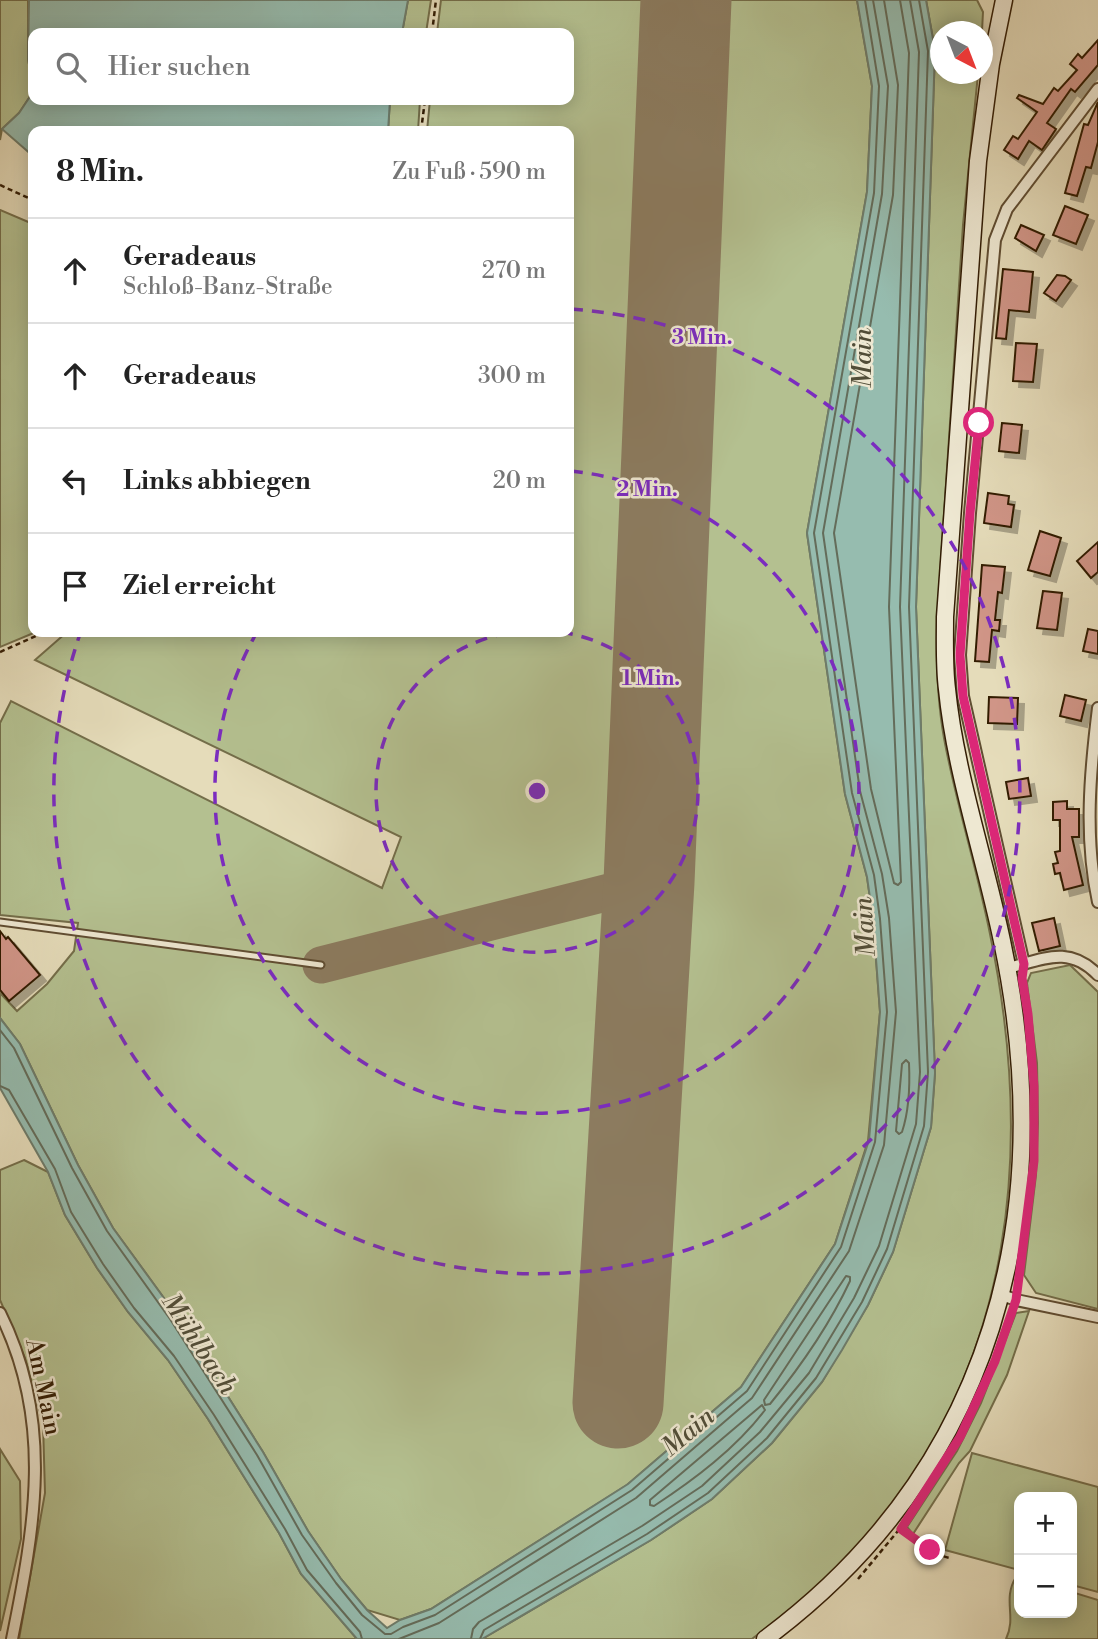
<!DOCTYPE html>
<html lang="de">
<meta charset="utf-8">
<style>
:root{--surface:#fff;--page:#f2f2f2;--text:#222;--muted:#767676;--line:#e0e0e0}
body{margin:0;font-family:"Libre Bodoni",serif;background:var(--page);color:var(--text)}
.controls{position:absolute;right:21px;bottom:21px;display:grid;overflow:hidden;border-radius:14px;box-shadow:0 4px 18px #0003}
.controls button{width:63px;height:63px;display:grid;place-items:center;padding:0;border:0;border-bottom:2px solid var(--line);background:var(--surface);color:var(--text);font:35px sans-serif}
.compass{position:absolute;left:930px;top:21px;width:63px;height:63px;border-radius:50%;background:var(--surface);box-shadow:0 4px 18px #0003;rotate:138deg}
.stop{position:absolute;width:21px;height:21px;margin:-16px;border:5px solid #db2777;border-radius:50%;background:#fff}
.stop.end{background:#db2777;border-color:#fff;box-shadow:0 2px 7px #0008}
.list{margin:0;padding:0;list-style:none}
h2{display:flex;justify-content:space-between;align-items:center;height:91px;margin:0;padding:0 28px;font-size:30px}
h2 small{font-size:23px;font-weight:400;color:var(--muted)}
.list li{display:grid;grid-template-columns:46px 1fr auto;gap:21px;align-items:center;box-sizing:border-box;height:105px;padding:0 28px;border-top:2px solid var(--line)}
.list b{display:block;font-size:26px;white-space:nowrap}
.list p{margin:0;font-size:23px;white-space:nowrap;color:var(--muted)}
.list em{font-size:23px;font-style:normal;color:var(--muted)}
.icon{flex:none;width:38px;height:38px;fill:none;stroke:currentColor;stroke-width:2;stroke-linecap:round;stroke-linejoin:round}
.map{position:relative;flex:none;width:1098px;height:1639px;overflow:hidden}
.search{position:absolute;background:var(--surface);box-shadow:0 4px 18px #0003;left:28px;top:28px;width:546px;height:77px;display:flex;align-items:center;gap:18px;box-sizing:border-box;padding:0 24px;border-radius:14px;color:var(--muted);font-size:26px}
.panel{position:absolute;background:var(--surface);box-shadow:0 4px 18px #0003;left:28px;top:126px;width:546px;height:511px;border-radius:14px}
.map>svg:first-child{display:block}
</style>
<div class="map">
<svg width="1098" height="1639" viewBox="0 0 1098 1639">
<defs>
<filter id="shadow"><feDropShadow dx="6" dy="6" stdDeviation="0" flood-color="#0004"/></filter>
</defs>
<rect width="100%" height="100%" fill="#e5dcba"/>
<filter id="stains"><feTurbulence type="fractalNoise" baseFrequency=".00286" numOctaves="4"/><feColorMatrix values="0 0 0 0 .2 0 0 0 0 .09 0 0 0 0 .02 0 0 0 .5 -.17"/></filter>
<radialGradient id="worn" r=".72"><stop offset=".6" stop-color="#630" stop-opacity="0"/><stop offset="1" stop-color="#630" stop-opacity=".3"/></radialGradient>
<g fill="#b4c090" stroke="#746e4a" stroke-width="2">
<path d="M0 0H28V58L33 92 19 113 2 129 0 140Z"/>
<path d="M408 0H431L426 33H402Z"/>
<path d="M441 0H857L872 86 867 192 807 533 845 794 867 877 873 919 880 1012 868 1141 835 1244 741 1387 627 1485 431 1609 400 1620 367 1610 341 1579 308 1531 263 1452 177 1316 113 1228 78 1165 20 1044 0 1018V993L17 1011 47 984 74 951 78 923 0 915V723L11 701 382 888 401 837 35 660 67 632H569V131H427L430 100H569V33H437Z"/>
<path d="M926 0H977L983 12 982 31 940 32V74H978L963 225 937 621C936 661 937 699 944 738 956 804 977 868 990 934 1034 1146 1015 1359 871 1531 844 1563 811 1593 779 1620 771 1628 760 1632 752 1639H482L651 1540 712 1499 772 1443 822 1382 868 1305 893 1252 931 1127 935 1073 916 607 935 50Z"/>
<path d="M390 100H420L418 131H388Z"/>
<path d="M0 210 33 224V632H36L0 647Z"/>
<path d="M1070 965 1098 992V1309L1036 1293 1024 1275 1036 1175 1038 1123 1037 1063 1027 983 1031 973Z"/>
<path d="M24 1160 48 1172 65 1215 97 1268 128 1312 168 1360 208 1419 279 1533 301 1574 357 1639H19L45 1493 43 1424 25 1358 0 1300V1170Z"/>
<path d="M1029 1311 1007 1375 970 1451 959 1463 913 1534 907 1527 957 1451 981 1403 1016 1313Z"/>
<path d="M0 1449 20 1481 21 1539 0 1631Z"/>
<path d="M972 1453 1098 1487V1592L1072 1585V1497H1019V1570L945 1550Z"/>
<path d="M1016 1577 1019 1578V1613H1072V1592L1098 1600V1639H1006C1017 1616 1002 1600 1016 1577Z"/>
</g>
<g fill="#96bcaf" stroke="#6e7c6b" stroke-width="2">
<path d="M29 0H408L402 33H33V90L28 58Z"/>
<path d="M857 0H926L935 50 916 607 935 1073 931 1127 893 1252 868 1305 842 1350 822 1382 772 1443 712 1499 651 1540 482 1639H357L301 1574 279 1533 208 1419 168 1360 128 1312 97 1268 65 1215 48 1172 0 1088V1018L20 1044 78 1165 113 1228 177 1316 263 1452 308 1531 341 1579 367 1610 387 1628 400 1620 431 1609 628 1484 741 1387 835 1244 869 1140 880 1012 873 919 867 877 845 794 807 533 867 192 872 86Z"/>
<path d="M33 92V100H390L388 131H33V156L2 129 19 113Z"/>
</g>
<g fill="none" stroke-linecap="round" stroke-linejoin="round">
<g stroke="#646c5a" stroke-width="2">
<path d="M884 0 898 85 893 195 834 533 871 789 894 883 898 885 901 882 889 607 909 53 900 0"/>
<path d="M0 1030 14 1048 72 1168 107 1231 170 1319 257 1455 302 1535 336 1583 362 1615 385 1634H391L403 1627 435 1615 632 1490 747 1391 841 1247 875 1142 887 1012 880 919 874 875 852 793 814 533 874 193 879 86 865 0"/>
<path d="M906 1060 909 1063C910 1085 909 1111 902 1132L899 1134 896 1131 902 1064Z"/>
<path d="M0 1086 9 1090 55 1169 71 1212 103 1264 134 1308 174 1356 214 1415 285 1529 307 1570 360 1632 362 1639"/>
<path d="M846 1276 850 1277V1281C829 1326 801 1366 770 1404L765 1405 764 1400Z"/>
<path d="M762 1405 765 1410C735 1449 695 1479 654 1506L650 1505V1500Z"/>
<path d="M399 1639 439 1623 636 1498 752 1398 849 1251 884 1145 896 1012 889 918 882 874 860 791 823 533 882 194 888 86 873 0"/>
<path d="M471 1639 473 1629 479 1622 642 1526 702 1486 760 1432 809 1373 854 1298 879 1246 916 1124 920 1072 900 607 919 52 910 0"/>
<path d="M480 1639 484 1630 647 1534 708 1493 767 1438 816 1378 862 1302 887 1249 924 1126 928 1072 909 607 928 51 919 0"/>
</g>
<path stroke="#8c7c60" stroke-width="37" d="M321 965 649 882"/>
<path stroke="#8c7c60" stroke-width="91" d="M618 1403 649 882 686 0"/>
</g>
<g fill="#d09587" stroke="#331d05" stroke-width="2" filter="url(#shadow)">
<path d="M1098 40V65L1075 92 1071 89 1047 123 1056 129 1042 150 1029 141 1018 159 1004 150 1013 136 1018 139 1037 112 1017 98 1019 95 1043 104 1054 88 1058 91 1077 70 1070 64 1078 54 1082 58Z"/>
<path d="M1098 102V142L1091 168 1086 167 1077 196 1065 193 1084 124 1088 125Z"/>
<path d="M1065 206 1088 215 1076 244 1053 235Z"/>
<path d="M1021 225 1044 235 1036 251 1015 238Z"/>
<path d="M1003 269 1033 272 1029 312 1009 310 1006 339 996 338Z"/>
<path d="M1057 275 1065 276 1071 280 1056 301 1044 293Z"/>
<path d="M1016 343 1037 344 1033 382 1013 381Z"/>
<path d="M1002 423 1022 425 1019 453 999 451Z"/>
<path d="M988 493 1009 496 1008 504 1014 505 1011 527 984 523Z"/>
<path d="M1040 531 1061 538 1050 576 1028 570Z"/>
<path d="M1098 542V572L1091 578 1077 561Z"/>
<path d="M982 565 1005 567 1002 593 998 592 995 620H1000L999 631 992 630 989 662 975 661Z"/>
<path d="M1043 591 1062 593 1057 630 1037 628Z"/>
<path d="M1088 629 1098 631V654L1083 651Z"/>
<path d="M1065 695 1086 700 1081 721 1060 716Z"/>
<path d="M989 697 1018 698 1017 724 988 723Z"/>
<path d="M1028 778 1031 796 1009 799 1006 782Z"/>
<path d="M1067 801V809H1079V837H1072L1083 885 1064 890 1060 873 1055 874 1053 864 1058 863 1055 852 1060 851V820H1053V802Z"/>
<path d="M1054 918 1060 946 1039 951 1032 923Z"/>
<path d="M0 931 6 939 8 937 40 975 9 1001 0 990Z"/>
</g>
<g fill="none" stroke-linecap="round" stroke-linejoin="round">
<defs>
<path id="lane" d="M0 922 321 965"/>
<g id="street">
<path d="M1098 708C1090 772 1084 838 1098 902"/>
<path d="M1024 964 963 696 960 655 970 513 995 240 1007 209 1098 89"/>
<path d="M1008 968C1044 959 1069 945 1098 975"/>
<path d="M1002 1295 1016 1300 1098 1317"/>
<path d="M0 1313C54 1421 35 1526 12 1639"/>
</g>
<path id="secondary" d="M765 1639C995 1468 1059 1213 1002 941 985 859 955 771 947 689 944 665 945 641 945 617L978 161 991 64 1004 0"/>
</defs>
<use href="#lane" stroke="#604d32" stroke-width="9"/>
<use href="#street" stroke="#604d32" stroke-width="14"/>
<use href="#secondary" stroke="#331d05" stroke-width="19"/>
<g stroke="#331d05" stroke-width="2.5" stroke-dasharray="5 3.5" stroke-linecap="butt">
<path d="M432 33 436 0"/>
<path d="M421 131 425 100"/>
<path d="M0 185 33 200"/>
<path d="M0 652 45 632"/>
<path d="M901 1529C916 1539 933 1556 951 1558"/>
<path d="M858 1579 912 1514"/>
</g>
<use href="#lane" stroke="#eee8d2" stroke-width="5"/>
<use href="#street" stroke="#eee8d2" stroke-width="10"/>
<use href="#secondary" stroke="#eee8d2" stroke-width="16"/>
</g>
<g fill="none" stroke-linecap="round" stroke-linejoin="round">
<path stroke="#db2777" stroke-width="9" d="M930 1550 901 1529 960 1437 995 1361 1016 1300 1034 1161V1086L1028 1014 1022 978 1024 964 963 696 960 655 970 513 979 423"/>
</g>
<g fill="none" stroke="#7b2cbf" stroke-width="3.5" stroke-dasharray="12 9">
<path d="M561 632A161 161 0 1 1 513 632"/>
<path d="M571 471A322 322 0 1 1 257 632"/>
<path d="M571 309A483 483 0 1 1 80 634"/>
</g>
<g text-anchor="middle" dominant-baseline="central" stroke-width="5" stroke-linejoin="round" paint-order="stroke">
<g font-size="24" fill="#331d05" stroke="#eee8d2">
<text transform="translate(43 1387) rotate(78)">Am Main</text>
</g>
<g font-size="26" font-style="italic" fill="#514d38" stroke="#eee8d2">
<text transform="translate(863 358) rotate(-90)">Main</text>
<text transform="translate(865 927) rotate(-94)">Main</text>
<text transform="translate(199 1344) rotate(57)">Mühlbach</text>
<text transform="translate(688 1432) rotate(-40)">Main</text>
</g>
</g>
<circle cx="537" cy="791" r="10" fill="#7b2cbf" stroke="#eee8d2" stroke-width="3.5"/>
<g font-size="21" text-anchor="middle" font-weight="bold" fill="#7b2cbf" stroke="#eee8d2" stroke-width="5" stroke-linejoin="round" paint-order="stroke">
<text x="702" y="344">3 Min.</text>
<text x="647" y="496">2 Min.</text>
<text x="651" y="685">1 Min.</text>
</g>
<rect width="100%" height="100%" filter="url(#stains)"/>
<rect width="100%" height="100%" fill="url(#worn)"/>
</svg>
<div class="controls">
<button>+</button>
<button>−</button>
</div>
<svg class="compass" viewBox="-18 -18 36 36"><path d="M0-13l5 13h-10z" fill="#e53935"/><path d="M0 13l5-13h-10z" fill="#767676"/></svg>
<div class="stop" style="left:979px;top:423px"></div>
<div class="stop end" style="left:930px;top:1550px"></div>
<div class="search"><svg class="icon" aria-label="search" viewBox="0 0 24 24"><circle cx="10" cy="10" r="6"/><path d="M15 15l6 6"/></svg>Hier suchen</div>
<section class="panel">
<h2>8 Min.<small>Zu Fuß · 590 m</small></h2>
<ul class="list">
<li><svg class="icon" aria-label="ahead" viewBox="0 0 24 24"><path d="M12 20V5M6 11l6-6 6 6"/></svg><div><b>Geradeaus</b><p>Schloß-Banz-Straße</p></div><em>270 m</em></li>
<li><svg class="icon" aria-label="ahead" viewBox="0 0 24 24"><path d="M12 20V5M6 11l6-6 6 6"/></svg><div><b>Geradeaus</b></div><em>300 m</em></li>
<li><svg class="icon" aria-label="left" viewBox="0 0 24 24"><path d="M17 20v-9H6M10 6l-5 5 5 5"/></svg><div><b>Links abbiegen</b></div><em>20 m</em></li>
<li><svg class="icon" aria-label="arrive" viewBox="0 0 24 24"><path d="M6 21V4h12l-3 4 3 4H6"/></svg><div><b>Ziel erreicht</b></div></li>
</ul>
</section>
</div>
